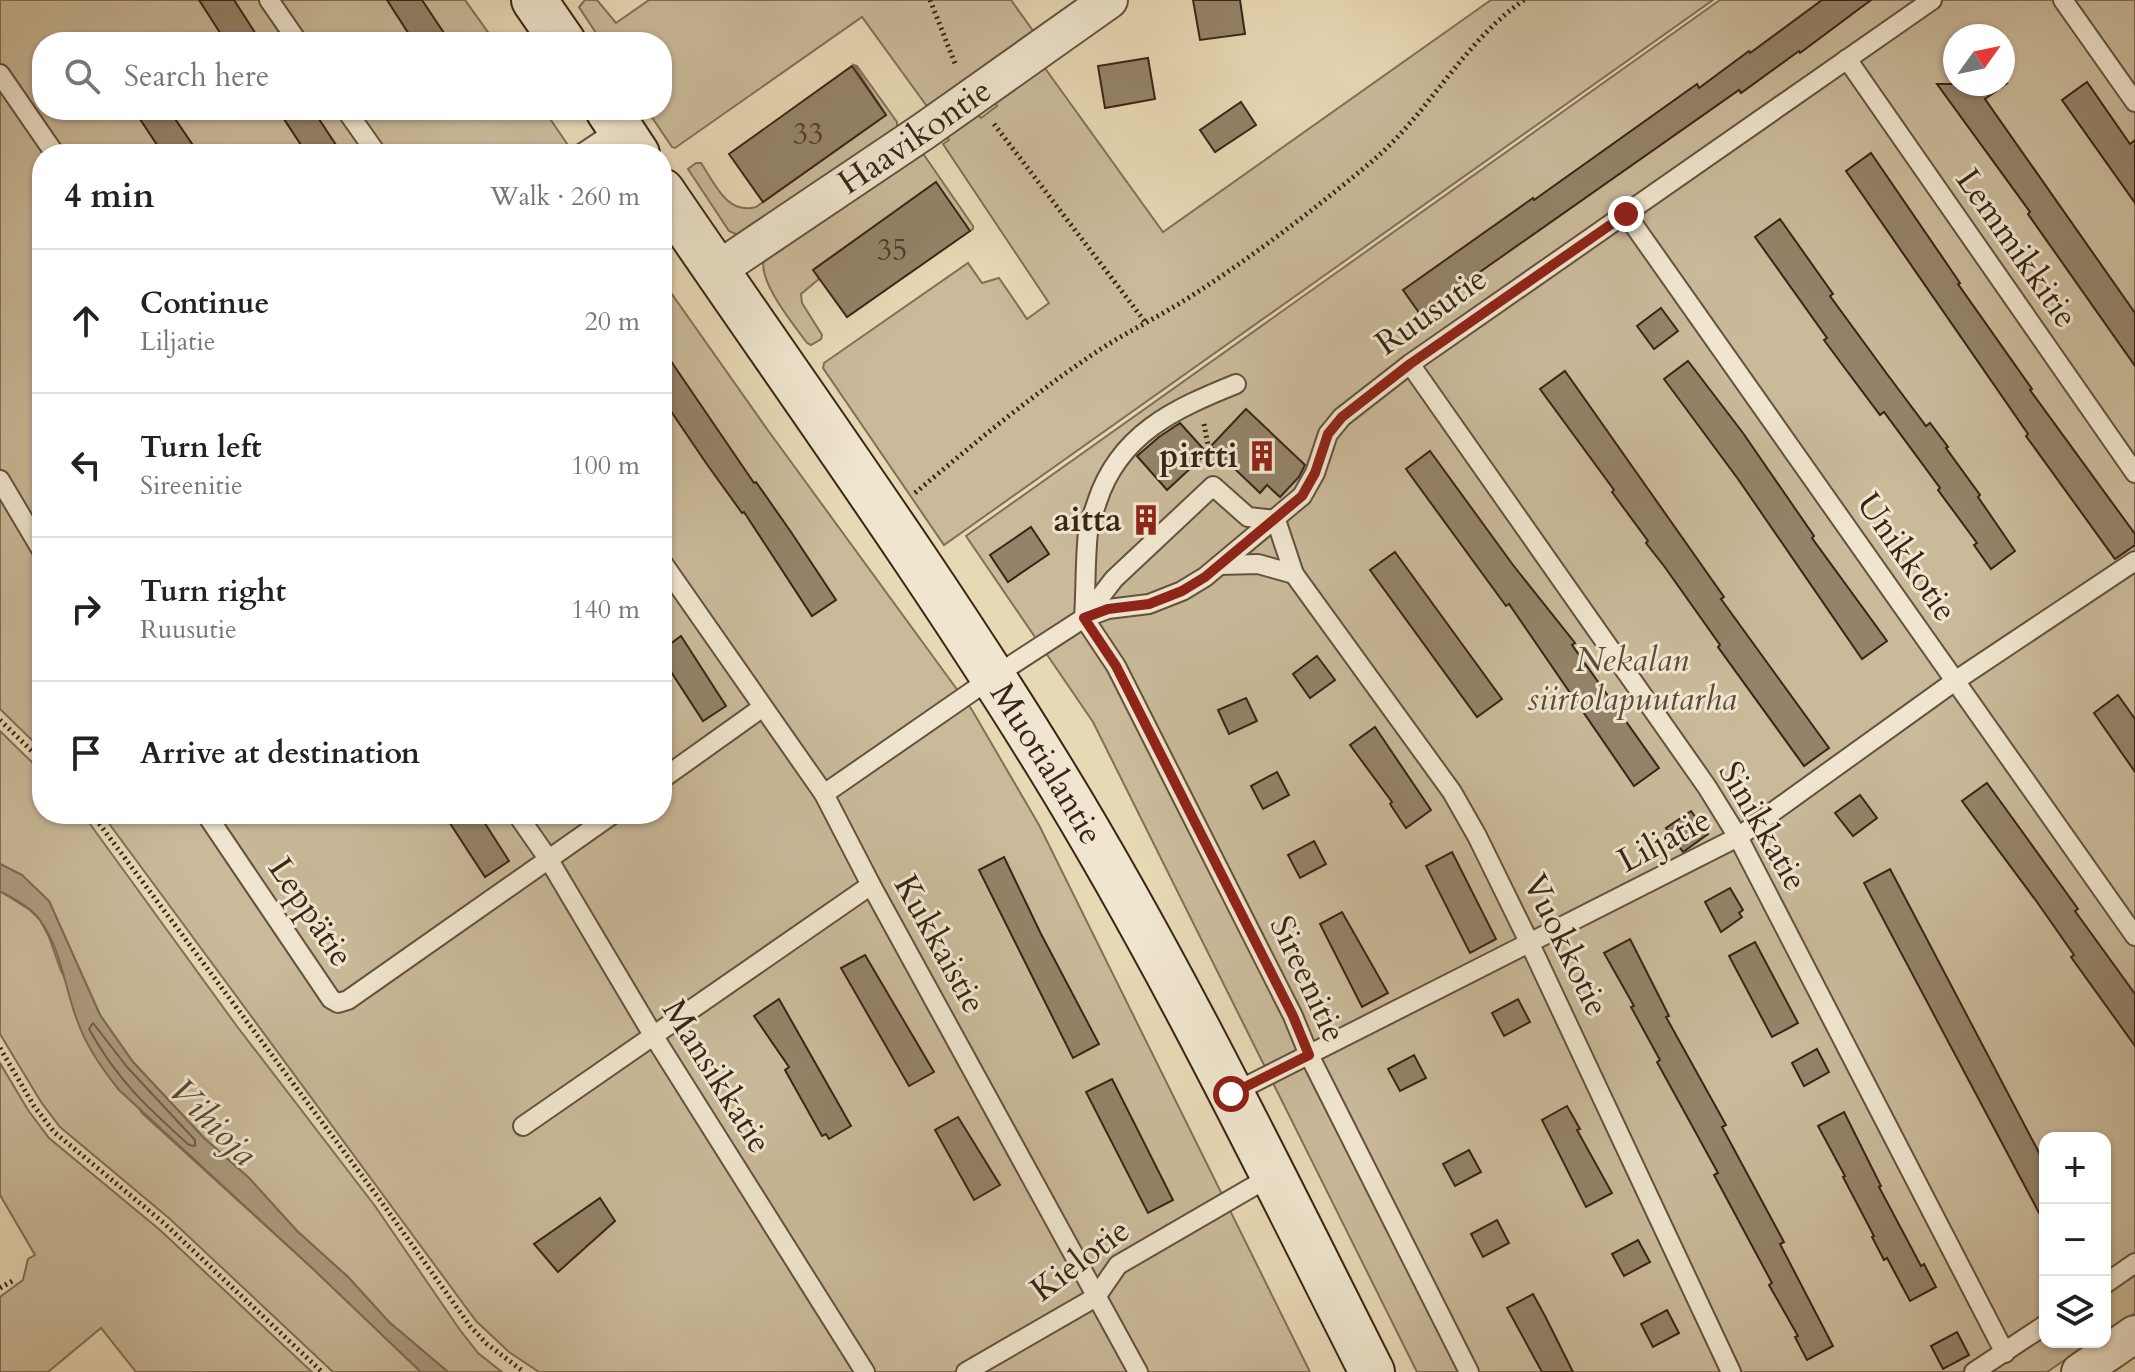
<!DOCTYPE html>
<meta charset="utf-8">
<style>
:root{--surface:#fff;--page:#f6f6f6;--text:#222;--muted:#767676;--line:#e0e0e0}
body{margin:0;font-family:Cardo,serif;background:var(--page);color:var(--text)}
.controls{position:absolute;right:24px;bottom:24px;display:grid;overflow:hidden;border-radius:16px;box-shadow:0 2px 6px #0004}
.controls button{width:72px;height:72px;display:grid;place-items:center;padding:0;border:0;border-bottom:2px solid var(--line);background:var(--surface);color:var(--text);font:40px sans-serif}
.compass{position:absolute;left:1943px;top:24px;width:72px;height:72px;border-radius:50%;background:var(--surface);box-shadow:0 2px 6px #0004;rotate:57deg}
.stop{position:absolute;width:24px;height:24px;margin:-18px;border:6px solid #8f2418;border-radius:50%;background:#fff}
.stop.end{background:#8f2418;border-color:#fff;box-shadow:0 2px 8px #0008}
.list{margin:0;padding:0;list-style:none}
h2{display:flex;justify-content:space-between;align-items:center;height:104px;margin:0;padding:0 32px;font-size:34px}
h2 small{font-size:26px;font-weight:400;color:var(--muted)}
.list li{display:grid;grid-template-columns:52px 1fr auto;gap:24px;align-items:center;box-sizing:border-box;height:144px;padding:0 32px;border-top:2px solid var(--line)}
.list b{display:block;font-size:30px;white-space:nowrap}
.list p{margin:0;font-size:26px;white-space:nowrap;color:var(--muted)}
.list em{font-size:26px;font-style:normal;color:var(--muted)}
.icon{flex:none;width:44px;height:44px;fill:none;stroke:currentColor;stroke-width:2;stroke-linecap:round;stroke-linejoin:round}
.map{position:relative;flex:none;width:2135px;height:1372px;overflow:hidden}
.search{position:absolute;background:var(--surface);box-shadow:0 2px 6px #0004;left:32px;top:32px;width:640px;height:88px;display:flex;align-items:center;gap:20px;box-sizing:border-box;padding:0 28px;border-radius:32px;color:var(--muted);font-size:30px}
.panel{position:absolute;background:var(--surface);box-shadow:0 2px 6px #0004;left:32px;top:144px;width:640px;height:680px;border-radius:32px}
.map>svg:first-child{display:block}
</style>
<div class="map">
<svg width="2135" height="1372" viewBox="0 0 2135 1372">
<rect width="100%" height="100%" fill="#e8d9b5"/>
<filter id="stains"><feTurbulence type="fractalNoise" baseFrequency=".0025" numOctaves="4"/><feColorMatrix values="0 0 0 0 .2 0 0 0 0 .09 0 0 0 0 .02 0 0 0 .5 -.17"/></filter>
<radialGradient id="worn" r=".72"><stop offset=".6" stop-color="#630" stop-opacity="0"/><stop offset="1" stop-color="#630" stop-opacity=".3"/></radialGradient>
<g fill="#caba9a" stroke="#817058" stroke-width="2" fill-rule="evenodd">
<path d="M0 0H465L495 42H42V110H544L574 154H42V750L0 709Z"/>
<path d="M585 0H597L616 23 649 0H1011L1036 35 932 107 926 105 862 17 675 148 672 147 647 110H662V42H602L579 7Z"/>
<path d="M1491 0H1713L944 545 823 368 824 363 968 263 982 283 999 278 1027 319 1049 303 943 144 949 140 947 136 974 110 981 118 997 106 991 97 1042 64 1163 232Z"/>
<path d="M1720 0H2135V1313L2105 1333V1138H2045V1342H2091L2047 1372H1417L1093 722 966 536ZM1955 36H2003V84H1955Z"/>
<path d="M854 65 857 66 897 122V127L738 235 729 231 688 169 696 163H701C715 184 727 215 756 207L886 115Z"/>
<path d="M922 152 973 226V229L970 231 936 183 814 269 819 279 801 294 802 303 822 335 821 339 811 345 807 343C794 325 757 281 764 258Z"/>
<path d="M662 280 767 429 972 710 1039 825 1310 1372H539L509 1352 476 1321 102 814H662Z"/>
<path d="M0 731 42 772V814H82L90 824 236 1025 375 1206 460 1330 478 1353 502 1372H448L389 1322 348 1277 297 1231 249 1178 204 1138 133 1062 100 1015 49 901 22 875 0 864Z"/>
<path d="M0 891 30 910 40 920 49 937 61 971 142 1113 311 1267 421 1372H333L170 1219 60 1127 41 1102 0 1034Z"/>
<path d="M0 1063 28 1110 49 1138 160 1230 312 1372H136L101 1328 48 1372H0V1297L23 1280 28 1259 35 1255 0 1195Z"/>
</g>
<path fill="#ac9c7f" stroke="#7e6c55" stroke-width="2" d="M0 864 22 875 49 901 100 1015 133 1062 204 1138 249 1178 297 1231 348 1277 389 1322 448 1372H421L311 1267 119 1090C102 1069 86 1046 77 1020 65 989 61 948 40 920 31 907 14 899 0 891Z"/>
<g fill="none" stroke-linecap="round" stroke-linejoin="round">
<path stroke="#72604a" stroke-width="2" d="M93 1023 127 1067 195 1140V1146L189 1145C147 1107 117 1080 89 1029Z"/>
</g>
<g fill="#948369" stroke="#382516" stroke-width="2">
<path d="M199 0H234L261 42H226Z"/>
<path d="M387 0H422L450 42H414Z"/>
<path d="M1193 0H1240L1245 34 1200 40Z"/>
<path d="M1822 0H1871L1800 53 1799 51 1741 93 1739 90 1420 314 1403 290 1533 198 1534 200 1697 84 1699 88 1749 51 1750 53Z"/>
<path d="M1148 58 1155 99 1105 108 1098 66Z"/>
<path d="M852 66 886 115 763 202 729 154Z"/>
<path d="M2087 82 2130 144 2135 140V203L2062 100Z"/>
<path d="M1937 84H2006L1985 99 2135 313V366L2028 214 2030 212Z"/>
<path d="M1241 102 1256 125 1215 152 1200 130Z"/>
<path d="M134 110H169L199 154H163Z"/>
<path d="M278 110H313L342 154H307Z"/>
<path d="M1871 153 1960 283 1958 284 2032 389 2030 390 2135 534V545L2115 559 2026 436 2028 434 1846 171Z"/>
<path d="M936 182 970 231 847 317 813 270Z"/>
<path d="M1780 219 1833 294 1830 296 1887 374 1926 426 1930 423 1948 447 1946 448 1980 495 1978 497 2015 551 1991 569 1974 545 1977 543 1938 490 1940 488 1884 412 1880 415 1841 363 1824 340 1827 338 1755 237Z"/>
<path d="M1661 308 1678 331 1654 349 1637 326Z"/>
<path d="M662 348 754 483 756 482 791 532 836 600 812 616 744 512 742 513 706 463 662 398Z"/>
<path d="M1688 361 1743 433 1814 536 1812 538 1887 641 1862 659 1738 479 1664 379Z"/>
<path d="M1565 371 1724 597 1721 599 1829 748 1804 766 1718 647 1720 645 1664 566 1646 543 1648 541 1612 492 1614 490 1540 389Z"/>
<path d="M1246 409 1305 465 1299 477 1280 497 1267 485 1260 493 1211 446Z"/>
<path d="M1180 423 1207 453 1167 490 1137 456 1159 437Z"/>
<path d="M1430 451 1513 565 1575 643 1572 645 1659 768 1634 786 1509 604 1506 606 1406 469Z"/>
<path d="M1031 527 1049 554 1008 582 990 555Z"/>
<path d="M1395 552 1502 699 1477 717 1370 570Z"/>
<path d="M681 636 726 706 703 721 662 658V650Z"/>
<path d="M1317 656 1335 680 1310 698 1293 674Z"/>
<path d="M2118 695 2135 719V772L2094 713Z"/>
<path d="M1246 698 1257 721 1229 734 1218 710Z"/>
<path d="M1375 727 1431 810 1406 828 1390 804 1392 802 1350 745Z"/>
<path d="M1277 772 1289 795 1263 809 1251 786Z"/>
<path d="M1987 783 2078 909 2075 911 2135 994V1046L2071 957 2074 955 2037 902 1962 801Z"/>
<path d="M1860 795 1877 818 1853 836 1835 813Z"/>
<path d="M1691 811 1708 834 1683 852 1666 828Z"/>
<path d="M444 814H479L509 861 485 877Z"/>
<path d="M1314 841 1326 864 1300 878 1288 855Z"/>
<path d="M1452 852 1496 939 1470 953 1426 866Z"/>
<path d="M1004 857 1041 934 1099 1044 1073 1058 979 870Z"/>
<path d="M1890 869 2045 1164V1224L1864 883Z"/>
<path d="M1730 888 1743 910 1739 913 1742 917 1721 932 1705 902Z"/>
<path d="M1342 912 1388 993 1362 1007 1320 924Z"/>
<path d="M1630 939 1669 1016 1666 1017 1726 1125 1722 1127 1784 1242 1780 1244 1833 1346 1807 1360 1795 1337 1798 1336 1769 1285 1772 1283 1714 1175 1718 1173 1657 1062 1660 1060 1631 1007 1634 1006 1604 953Z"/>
<path d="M1755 942 1798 1023 1772 1037 1729 956Z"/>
<path d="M865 955 934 1072 909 1086 841 968Z"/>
<path d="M779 999 851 1126 829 1139 826 1134 822 1136 785 1070 789 1067 754 1016Z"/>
<path d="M1518 999 1530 1022 1504 1036 1492 1013Z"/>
<path d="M1817 1049 1829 1072 1804 1086 1792 1063Z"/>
<path d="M1414 1055 1426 1078 1400 1091 1388 1069Z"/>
<path d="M1112 1079 1173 1200 1148 1213 1086 1092Z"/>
<path d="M1567 1106 1580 1129 1577 1130 1612 1193 1586 1207 1542 1120Z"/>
<path d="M1844 1112 1881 1186 1879 1187 1921 1266 1924 1264 1936 1287 1910 1301 1887 1258 1884 1260 1872 1237 1874 1236 1843 1177 1845 1176 1818 1126Z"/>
<path d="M958 1117 1000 1185 974 1200 935 1130Z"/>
<path d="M1469 1150 1481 1172 1455 1186 1443 1164Z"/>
<path d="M600 1198 615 1221 558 1272 534 1244Z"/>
<path d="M1497 1220 1509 1243 1483 1257 1471 1234Z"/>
<path d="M1638 1240 1650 1262 1624 1276 1612 1254Z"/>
<path d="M1533 1294 1545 1316 1573 1372H1542L1507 1308Z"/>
<path d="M1667 1310 1679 1333 1653 1347 1641 1324Z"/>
<path d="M1957 1332 1969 1355 1943 1369 1931 1346Z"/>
</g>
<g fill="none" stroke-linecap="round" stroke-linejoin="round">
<defs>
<g id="lane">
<path d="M269 0 298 42"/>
<path d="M2063 0 2135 102"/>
<path d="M1847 59 2135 473"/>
<path d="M0 74 55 154"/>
<path d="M346 110 377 154"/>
<path d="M581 154 620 128"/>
<path d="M1626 214 2135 936"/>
<path d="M1410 364 1707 787 1738 837 2005 1353"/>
<path d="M0 480 42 551"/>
<path d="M662 562 824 794 871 885 1138 1372"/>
<path d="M1294 574 1452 792 1477 836 1530 944 1731 1372"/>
<path d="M1084 618 1116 666 1293 1016 1309 1055 1469 1372"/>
<path d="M1084 618 1114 579 1213 486 1248 517 1276 520 1294 574 1258 564 1220 565"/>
<path d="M1084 618C1086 589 1085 560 1088 532 1089 522 1094 512 1097 502 1119 434 1174 409 1236 384"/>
<path d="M662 779 763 707"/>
<path d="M824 794 993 677 1084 618 1108 609 1149 604 1182 591 1205 577 1302 496 1315 473 1328 434 1342 417 1410 364 1932 0"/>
<path d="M206 814 331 999 338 1003 348 1000 613 814"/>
<path d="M517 814 549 860 653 1035 865 1372"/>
<path d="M1231 1094 1738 837 1955 681 2135 561"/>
<path d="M523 1126 871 885"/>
<path d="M2105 1284 2135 1263"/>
<path d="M966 1372 1096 1297 1118 1265 1273 1175"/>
<path d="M1974 1372 2045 1325"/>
</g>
<g id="street">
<path id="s1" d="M716 271 924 131 1109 0"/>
<path d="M2080 1372 2135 1334"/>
</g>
<g id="secondary">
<path d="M534 0 563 42"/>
<path d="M608 110 637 154"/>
<path id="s2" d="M662 191C792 382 928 569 1049 766 1169 961 1269 1168 1372 1372"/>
</g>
</defs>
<use href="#lane" stroke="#64523e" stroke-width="22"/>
<use href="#street" stroke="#64523e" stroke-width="40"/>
<use href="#secondary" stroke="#382516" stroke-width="48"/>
<g stroke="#382516" stroke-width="5" stroke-dasharray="2 4" stroke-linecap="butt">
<path d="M930 0 956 66"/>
<path d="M994 124 1146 323"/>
<path d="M1204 424 1211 461"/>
<path d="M915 493C971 446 1026 400 1086 359 1121 334 1160 317 1196 293 1256 254 1315 209 1370 163 1428 115 1462 43 1524 0"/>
<path d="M0 720 42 761"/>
<path d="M92 814 380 1200 470 1326 487 1344 524 1372"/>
<path d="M0 1048 34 1106 54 1132 165 1224 322 1372"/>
<path d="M0 1288 14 1280"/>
</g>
<use href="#lane" stroke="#f0e6cf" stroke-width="18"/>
<use href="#street" stroke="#f0e6cf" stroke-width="36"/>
<use href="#secondary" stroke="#f0e6cf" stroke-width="44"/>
</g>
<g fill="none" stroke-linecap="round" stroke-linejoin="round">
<path stroke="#8f2418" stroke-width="10" d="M1231 1094 1309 1055 1293 1016 1116 666 1084 618 1108 609 1149 604 1182 591 1205 577 1302 496 1315 473 1328 434 1342 417 1410 364 1626 214"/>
</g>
<defs>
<symbol id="building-bare" viewBox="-9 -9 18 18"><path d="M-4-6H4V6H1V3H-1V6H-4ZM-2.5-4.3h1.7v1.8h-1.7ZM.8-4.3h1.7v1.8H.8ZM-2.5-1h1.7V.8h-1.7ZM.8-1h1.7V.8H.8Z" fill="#8f2418" stroke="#f0e6cf" stroke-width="2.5" paint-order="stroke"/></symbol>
</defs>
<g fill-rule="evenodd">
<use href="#building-bare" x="1240" y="434" width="44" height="44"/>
<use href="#building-bare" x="1124" y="498" width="44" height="44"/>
</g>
<g text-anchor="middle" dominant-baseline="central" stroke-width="6" stroke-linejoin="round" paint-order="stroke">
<g font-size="30" fill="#4f3c2b">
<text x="808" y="134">33</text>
<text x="892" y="250">35</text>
</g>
<g font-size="34" fill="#382516" stroke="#f0e6cf">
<text stroke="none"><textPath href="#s1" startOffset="240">Haavikontie</textPath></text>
<text transform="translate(2017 248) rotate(55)">Lemmikkitie</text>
<text transform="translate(1431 311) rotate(-35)">Ruusutie</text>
<text transform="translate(1907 557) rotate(55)">Unikkotie</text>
<text stroke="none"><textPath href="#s2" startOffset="690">Muotialantie</textPath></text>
<text transform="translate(1763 826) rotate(60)">Sinikkatie</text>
<text transform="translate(1664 840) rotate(-28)">Liljatie</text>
<text transform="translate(311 912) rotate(56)">Leppätie</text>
<text transform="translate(940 944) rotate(61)">Kukkaistie</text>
<text transform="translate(1566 945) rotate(64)">Vuokkotie</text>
<text transform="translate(1308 979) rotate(65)">Sireenitie</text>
<text transform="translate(717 1076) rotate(58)">Mansikkatie</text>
<text transform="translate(1080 1260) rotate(-37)">Kielotie</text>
</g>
<g font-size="34" font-weight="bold" fill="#382516" stroke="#f0e6cf" text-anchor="end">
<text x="1238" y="456">pirtti</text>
<text x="1122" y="520">aitta</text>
</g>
<g font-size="34" font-style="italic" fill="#5c4a37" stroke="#f0e6cf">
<text x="1632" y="660">Nekalan<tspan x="1632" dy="39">siirtolapuutarha</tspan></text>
</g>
<g font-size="36" font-style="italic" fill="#5b4936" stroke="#f0e6cf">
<text transform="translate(213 1122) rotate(45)">Vihioja</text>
</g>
</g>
<rect width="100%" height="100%" filter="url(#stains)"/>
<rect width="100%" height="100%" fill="url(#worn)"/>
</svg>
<div class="controls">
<button>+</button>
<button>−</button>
<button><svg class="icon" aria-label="layers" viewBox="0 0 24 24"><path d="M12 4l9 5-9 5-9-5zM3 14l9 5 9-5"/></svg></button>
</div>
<svg class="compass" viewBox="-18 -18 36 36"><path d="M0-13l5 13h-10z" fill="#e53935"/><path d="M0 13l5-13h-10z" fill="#767676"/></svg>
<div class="stop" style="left:1231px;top:1094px"></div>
<div class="stop end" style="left:1626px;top:214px"></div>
<div class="search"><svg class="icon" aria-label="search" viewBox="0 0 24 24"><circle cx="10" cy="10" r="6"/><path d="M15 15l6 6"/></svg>Search here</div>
<section class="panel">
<h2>4 min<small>Walk · 260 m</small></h2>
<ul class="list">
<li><svg class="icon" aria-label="ahead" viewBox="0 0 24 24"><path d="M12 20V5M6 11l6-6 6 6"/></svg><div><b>Continue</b><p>Liljatie</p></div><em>20 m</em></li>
<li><svg class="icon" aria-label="left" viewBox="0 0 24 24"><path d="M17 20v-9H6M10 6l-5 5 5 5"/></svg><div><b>Turn left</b><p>Sireenitie</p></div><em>100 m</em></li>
<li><svg class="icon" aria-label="right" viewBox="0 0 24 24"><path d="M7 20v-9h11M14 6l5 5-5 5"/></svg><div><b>Turn right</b><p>Ruusutie</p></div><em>140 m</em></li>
<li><svg class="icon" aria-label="arrive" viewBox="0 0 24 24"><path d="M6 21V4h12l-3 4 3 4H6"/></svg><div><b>Arrive at destination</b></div></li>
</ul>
</section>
</div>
